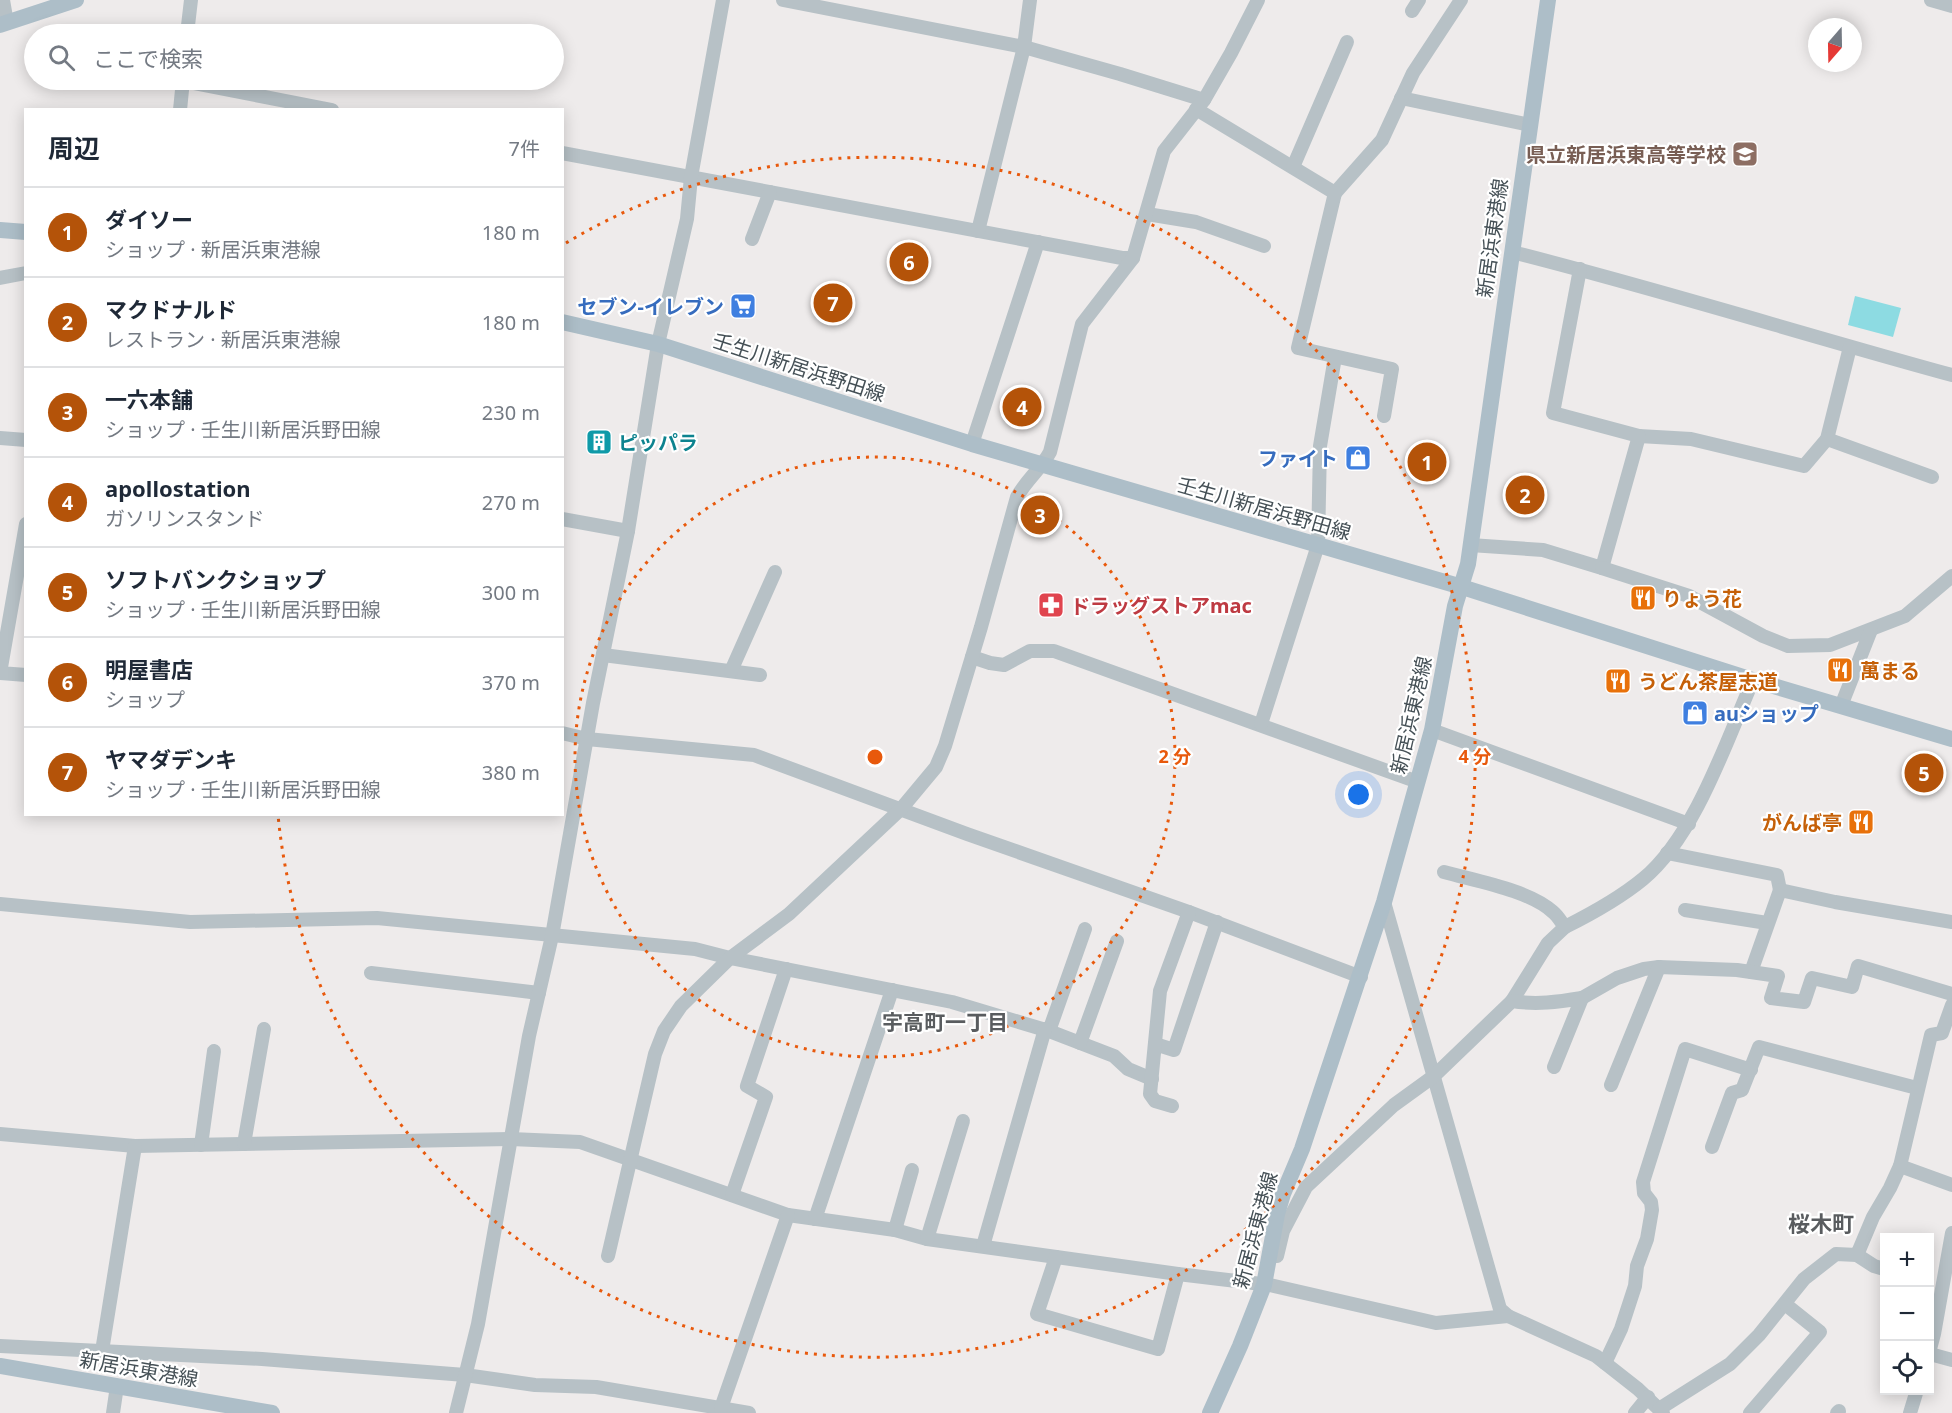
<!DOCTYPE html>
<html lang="ja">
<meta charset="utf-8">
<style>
:root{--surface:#fff;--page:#f2f2f3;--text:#1f2937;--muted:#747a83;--line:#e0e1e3;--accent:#b45309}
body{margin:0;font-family:"Noto Sans","Noto Sans JP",sans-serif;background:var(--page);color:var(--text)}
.controls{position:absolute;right:18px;bottom:18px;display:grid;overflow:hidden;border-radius:0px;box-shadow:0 3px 15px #0003}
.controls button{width:54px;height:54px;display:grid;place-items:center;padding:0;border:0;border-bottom:2px solid var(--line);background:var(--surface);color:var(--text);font:30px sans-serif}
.compass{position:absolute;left:1808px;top:18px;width:54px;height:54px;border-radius:50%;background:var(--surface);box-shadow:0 3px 15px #0003;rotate:200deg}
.you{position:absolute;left:1359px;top:795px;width:21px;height:21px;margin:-15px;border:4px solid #fff;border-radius:50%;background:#1a73e8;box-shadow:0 0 0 9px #1a73e833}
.badge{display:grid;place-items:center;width:39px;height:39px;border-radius:50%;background:var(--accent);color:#fff;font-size:20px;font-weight:700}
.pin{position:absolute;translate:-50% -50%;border:3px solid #fff;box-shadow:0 2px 6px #0006}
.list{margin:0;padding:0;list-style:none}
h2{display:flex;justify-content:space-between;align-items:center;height:78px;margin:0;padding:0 24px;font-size:26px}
h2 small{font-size:20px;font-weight:400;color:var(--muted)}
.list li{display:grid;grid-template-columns:39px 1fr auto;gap:18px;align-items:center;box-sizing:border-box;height:90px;padding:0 24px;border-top:2px solid var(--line)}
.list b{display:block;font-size:22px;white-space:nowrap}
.list p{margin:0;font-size:20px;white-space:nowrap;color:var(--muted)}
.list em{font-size:20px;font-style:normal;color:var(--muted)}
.icon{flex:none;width:33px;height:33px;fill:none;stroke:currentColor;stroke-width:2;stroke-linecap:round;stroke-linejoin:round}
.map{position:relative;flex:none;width:1952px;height:1413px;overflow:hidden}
.search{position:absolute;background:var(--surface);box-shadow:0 3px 15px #0003;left:24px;top:24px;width:540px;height:66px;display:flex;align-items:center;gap:15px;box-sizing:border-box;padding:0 21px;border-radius:33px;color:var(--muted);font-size:22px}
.panel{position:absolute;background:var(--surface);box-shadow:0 3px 15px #0003;left:24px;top:108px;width:540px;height:708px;border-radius:0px}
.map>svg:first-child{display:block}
</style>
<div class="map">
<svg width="1952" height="1413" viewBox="0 0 1952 1413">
<rect width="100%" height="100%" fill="#eeebeb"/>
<path fill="#8ddbe2" d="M1855 296 1901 308 1893 337 1848 325Z"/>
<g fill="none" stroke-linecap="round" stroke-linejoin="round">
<g stroke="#b7c1c6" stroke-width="14">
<path d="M3 0 7 23"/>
<path d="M783 0 1024 47 1120 74 1204 100"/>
<path d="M1931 0 1952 6"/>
<path d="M1412 11 1419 0"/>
<path d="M187 34 191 0"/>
<path d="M183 81 332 110"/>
<path d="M1401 98 1530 125"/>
<path d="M1196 109 1335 193 1382 140 1413 73 1461 0"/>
<path d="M180 110 183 80"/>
<path d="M562 153 1122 258H1133"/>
<path d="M1293 167 1347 42"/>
<path d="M1335 193 1298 348 1392 369 1384 416"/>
<path d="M1147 214 1196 222 1264 246"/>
<path d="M978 231 1024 47 1030 0"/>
<path d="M752 239 770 192"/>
<path d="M1512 252C1659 289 1805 335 1952 375"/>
<path d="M0 278 26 273"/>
<path d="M1639 436 1691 439 1804 466 1827 439 1850 347"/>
<path d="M0 438 26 440"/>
<path d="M1827 439 1932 477"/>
<path d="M972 444 1038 242"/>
<path d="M562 519 628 531"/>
<path d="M26 524 0 673 26 675"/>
<path d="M1470 545 1543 550 1602 568 1639 436 1553 413 1580 269"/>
<path d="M1602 568 1689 596 1763 636 1788 646 1830 645 1905 616 1952 576"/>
<path d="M603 655 760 675"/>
<path d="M972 657 990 663 1004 665 1030 651H1054L1418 782"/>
<path d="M731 671 775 572"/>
<path d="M1841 706 1871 630"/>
<path d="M1261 724 1318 545 1320 446 1335 357"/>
<path d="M1432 730 1689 824"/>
<path d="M562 733 587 739 754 755 967 834 1189 912 1361 977"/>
<path d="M1667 853 1777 875 1780 890"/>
<path d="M1444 872C1476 881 1529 890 1553 912 1558 916 1561 922 1565 927L1548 943 1512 1001"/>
<path d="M1384 902 1500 1309 1508 1316 1596 1356 1638 1389 1663 1413"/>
<path d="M0 904 190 922 377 918 695 949 730 958 952 1002 1049 1031 1114 1056 1128 1069 1152 1079"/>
<path d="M1685 910 1767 923"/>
<path d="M1565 927C1591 914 1620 898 1643 879 1695 836 1726 742 1753 680"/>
<path d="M1751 972 1780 890 1835 902 1952 922"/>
<path d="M371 973 539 993"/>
<path d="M1582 998 1617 978 1644 969 1659 967 1737 970 1778 976 1771 998 1804 1002 1812 978 1852 987 1858 966 1952 994"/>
<path d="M1049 1031 1085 929"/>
<path d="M1080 1043 1117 941"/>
<path d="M1155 1044 1174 1050 1217 922"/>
<path d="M1611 1085 1659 967"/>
<path d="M1172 1106 1155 1101 1150 1094 1160 991 1189 912"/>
<path d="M0 1134 135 1146 511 1139 580 1142 788 1215 895 1230 927 1239 1178 1274 1270 1285 1436 1323 1508 1316"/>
<path d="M244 1144 264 1029"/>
<path d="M201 1145 214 1051"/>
<path d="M1712 1147 1732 1093 1742 1090 1759 1047 1917 1088"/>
<path d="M1900 1166 1952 1185"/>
<path d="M732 1195 766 1097 747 1086 786 969"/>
<path d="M815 1219 892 990"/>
<path d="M895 1230 912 1170"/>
<path d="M927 1239 963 1121"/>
<path d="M983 1246 1045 1029"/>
<path d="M1857 1255 1874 1266 1884 1269"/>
<path d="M608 1256 655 1054 664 1031 681 1006 730 958 789 914 901 809 936 767 945 746 981 627 1017 497C1026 480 1041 469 1050 452L1082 324 1133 258 1164 151 1204 100 1231 53 1258 0"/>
<path d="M1277 1256 1283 1231 1306 1187 1394 1105 1434 1076 1512 1001C1536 1005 1558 1002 1582 998L1554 1067"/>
<path d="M1056 1257 1037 1314 1158 1349 1178 1274"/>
<path d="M0 1346 262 1359 465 1375 535 1385 596 1387 749 1413"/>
<path d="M1930 1349 1934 1334 1952 1233"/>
<path d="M102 1351 135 1146"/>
<path d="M1930 1354 1952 1360"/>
<path d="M1605 1363 1621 1329 1635 1286 1637 1266 1647 1239 1652 1210 1651 1202 1644 1193 1643 1182 1685 1049 1751 1070"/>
<path d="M721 1408 788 1215"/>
<path d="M1659 1409 1730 1364 1759 1335 1804 1279 1836 1254 1857 1255 1873 1217 1890 1188 1900 1166 1931 1035 1942 1033 1952 1005"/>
<path d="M113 1413 117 1386"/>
<path d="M456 1413 478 1324 529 1036 552 936 593 703 628 531 658 344 687 219 691 177 723 0"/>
<path d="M1635 1413 1648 1397"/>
<path d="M1750 1413 1820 1332 1785 1304"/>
<path d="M1837 1413 1839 1411"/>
<path d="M1910 1413 1917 1390"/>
</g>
<g stroke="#adbec8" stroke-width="16">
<path d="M0 25 76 0"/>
<path d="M0 230 26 232"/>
<path d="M562 322 658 344 972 444 1462 587 1753 680 1952 739"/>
<path d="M0 1366 272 1413"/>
<path d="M1210 1413 1240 1346 1264 1285 1277 1214 1283 1194 1302 1149 1384 902 1432 730 1455 606 1468 564 1548 0"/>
</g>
</g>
<g fill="none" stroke="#e8590c" stroke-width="3" stroke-dasharray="3 6">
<circle cx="875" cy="757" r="300"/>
<path d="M566 243A600 600 0 1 1 278 815"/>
</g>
<defs>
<symbol id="school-square" viewBox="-11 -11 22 22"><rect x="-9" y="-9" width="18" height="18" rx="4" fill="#8d6e63" stroke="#fff"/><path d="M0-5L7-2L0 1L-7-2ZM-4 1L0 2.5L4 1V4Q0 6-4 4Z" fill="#fff"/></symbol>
<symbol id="supermarket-square" viewBox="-11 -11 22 22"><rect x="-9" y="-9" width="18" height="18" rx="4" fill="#3f7fe0" stroke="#fff"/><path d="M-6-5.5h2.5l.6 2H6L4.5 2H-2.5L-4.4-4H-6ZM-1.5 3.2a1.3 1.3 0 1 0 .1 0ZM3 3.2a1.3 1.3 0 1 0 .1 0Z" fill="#fff"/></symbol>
<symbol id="building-square" viewBox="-11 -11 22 22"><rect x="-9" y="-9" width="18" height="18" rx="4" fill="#0f9aa8" stroke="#fff"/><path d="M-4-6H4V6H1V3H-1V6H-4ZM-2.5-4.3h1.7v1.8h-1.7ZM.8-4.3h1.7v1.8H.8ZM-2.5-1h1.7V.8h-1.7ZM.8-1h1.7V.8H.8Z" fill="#fff"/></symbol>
<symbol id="shop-square" viewBox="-11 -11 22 22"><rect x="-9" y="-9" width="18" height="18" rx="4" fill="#3f7fe0" stroke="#fff"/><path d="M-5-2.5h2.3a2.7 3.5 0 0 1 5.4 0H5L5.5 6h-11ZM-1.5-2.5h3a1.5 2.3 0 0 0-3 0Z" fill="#fff"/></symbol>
<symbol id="restaurant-square" viewBox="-11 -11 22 22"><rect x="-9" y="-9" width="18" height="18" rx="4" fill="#e8710a" stroke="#fff"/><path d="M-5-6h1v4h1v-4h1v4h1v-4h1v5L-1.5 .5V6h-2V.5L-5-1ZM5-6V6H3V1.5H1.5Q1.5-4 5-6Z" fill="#fff"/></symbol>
<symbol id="pharmacy-square" viewBox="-11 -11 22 22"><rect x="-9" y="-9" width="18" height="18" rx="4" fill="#e0444e" stroke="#fff"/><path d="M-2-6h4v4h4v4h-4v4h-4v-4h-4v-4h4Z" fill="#fff"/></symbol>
</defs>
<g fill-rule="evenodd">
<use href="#school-square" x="1730" y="139" width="30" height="30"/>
<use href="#supermarket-square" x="728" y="291" width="30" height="30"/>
<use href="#building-square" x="584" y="427" width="30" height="30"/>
<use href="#shop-square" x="1343" y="443" width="30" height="30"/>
<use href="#restaurant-square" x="1628" y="583" width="30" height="30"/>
<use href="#pharmacy-square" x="1036" y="590" width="30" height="30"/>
<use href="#restaurant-square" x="1825" y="655" width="30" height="30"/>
<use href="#restaurant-square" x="1603" y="666" width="30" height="30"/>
<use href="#shop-square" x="1680" y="698" width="30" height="30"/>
<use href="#restaurant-square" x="1846" y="807" width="30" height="30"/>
</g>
<g text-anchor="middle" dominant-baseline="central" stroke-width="4.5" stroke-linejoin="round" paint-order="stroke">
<g font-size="20" font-weight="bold" fill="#785e54" stroke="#fff" text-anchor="end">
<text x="1726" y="154">県立新居浜東高等学校</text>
</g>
<g font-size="20" fill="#455056" stroke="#fff">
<text transform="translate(1492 238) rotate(-82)">新居浜東港線</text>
<text transform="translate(799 367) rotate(18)">壬生川新居浜野田線</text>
<text transform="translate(1264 508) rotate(16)">壬生川新居浜野田線</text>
<text transform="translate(1411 715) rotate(-77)">新居浜東港線</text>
<text transform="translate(1255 1230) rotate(-75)">新居浜東港線</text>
<text transform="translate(139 1369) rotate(10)">新居浜東港線</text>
</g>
<g font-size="20" font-weight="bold" fill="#366cbe" stroke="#fff" text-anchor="end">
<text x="724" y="306">セブン-イレブン</text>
<text x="1338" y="458">ファイト</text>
<text x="1714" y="713" text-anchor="start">auショップ</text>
</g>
<g font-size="20" font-weight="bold" fill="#0d838f" stroke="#fff" text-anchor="start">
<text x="618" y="442">ピッパラ</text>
</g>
<g font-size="20" font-weight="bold" fill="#c56008" stroke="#fff" text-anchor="start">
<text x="1662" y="598">りょう花</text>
<text x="1860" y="670">萬まる</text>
<text x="1638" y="681">うどん茶屋志道</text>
<text x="1842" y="822" text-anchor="end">がんば亭</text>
</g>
<g font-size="20" font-weight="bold" fill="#be3a42" stroke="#fff" text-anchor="start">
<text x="1070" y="605">ドラッグストアmac</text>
</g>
<g font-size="21" font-weight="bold" fill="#595c5f" stroke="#fff">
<text x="945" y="1022">宇高町一丁目</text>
</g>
<g font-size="22" font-weight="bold" fill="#595c5f" stroke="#fff">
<text x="1821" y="1223">桜木町</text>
</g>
</g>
<circle cx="875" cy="757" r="9" fill="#e8590c" stroke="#fff" stroke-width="3"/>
<g font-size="18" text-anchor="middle" font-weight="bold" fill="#e8590c" stroke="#fff" stroke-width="4.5" stroke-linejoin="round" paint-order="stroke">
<text x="1175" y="763">2 分</text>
<text x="1475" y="763">4 分</text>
</g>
</svg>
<div class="controls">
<button>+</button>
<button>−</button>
<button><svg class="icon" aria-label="locate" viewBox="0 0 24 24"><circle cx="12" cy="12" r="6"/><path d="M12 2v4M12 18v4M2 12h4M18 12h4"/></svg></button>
</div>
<svg class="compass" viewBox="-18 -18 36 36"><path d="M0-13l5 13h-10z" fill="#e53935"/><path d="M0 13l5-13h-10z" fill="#747a83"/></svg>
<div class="you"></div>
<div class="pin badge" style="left:1427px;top:462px">1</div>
<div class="pin badge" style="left:1525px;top:495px">2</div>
<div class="pin badge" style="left:1040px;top:515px">3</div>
<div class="pin badge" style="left:1022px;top:407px">4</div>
<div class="pin badge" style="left:1924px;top:773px">5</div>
<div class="pin badge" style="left:909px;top:262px">6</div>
<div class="pin badge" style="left:833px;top:303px">7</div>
<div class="search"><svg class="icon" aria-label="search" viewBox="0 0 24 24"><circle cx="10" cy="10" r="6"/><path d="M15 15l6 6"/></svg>ここで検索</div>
<section class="panel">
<h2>周辺<small>7件</small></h2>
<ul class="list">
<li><span class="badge">1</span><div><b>ダイソー</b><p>ショップ · 新居浜東港線</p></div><em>180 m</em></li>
<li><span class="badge">2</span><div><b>マクドナルド</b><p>レストラン · 新居浜東港線</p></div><em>180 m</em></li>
<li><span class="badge">3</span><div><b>一六本舗</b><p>ショップ · 壬生川新居浜野田線</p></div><em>230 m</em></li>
<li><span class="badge">4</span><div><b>apollostation</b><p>ガソリンスタンド</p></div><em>270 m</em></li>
<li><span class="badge">5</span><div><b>ソフトバンクショップ</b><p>ショップ · 壬生川新居浜野田線</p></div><em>300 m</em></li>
<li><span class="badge">6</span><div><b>明屋書店</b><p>ショップ</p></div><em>370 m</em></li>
<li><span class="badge">7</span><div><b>ヤマダデンキ</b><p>ショップ · 壬生川新居浜野田線</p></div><em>380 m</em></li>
</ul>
</section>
</div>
